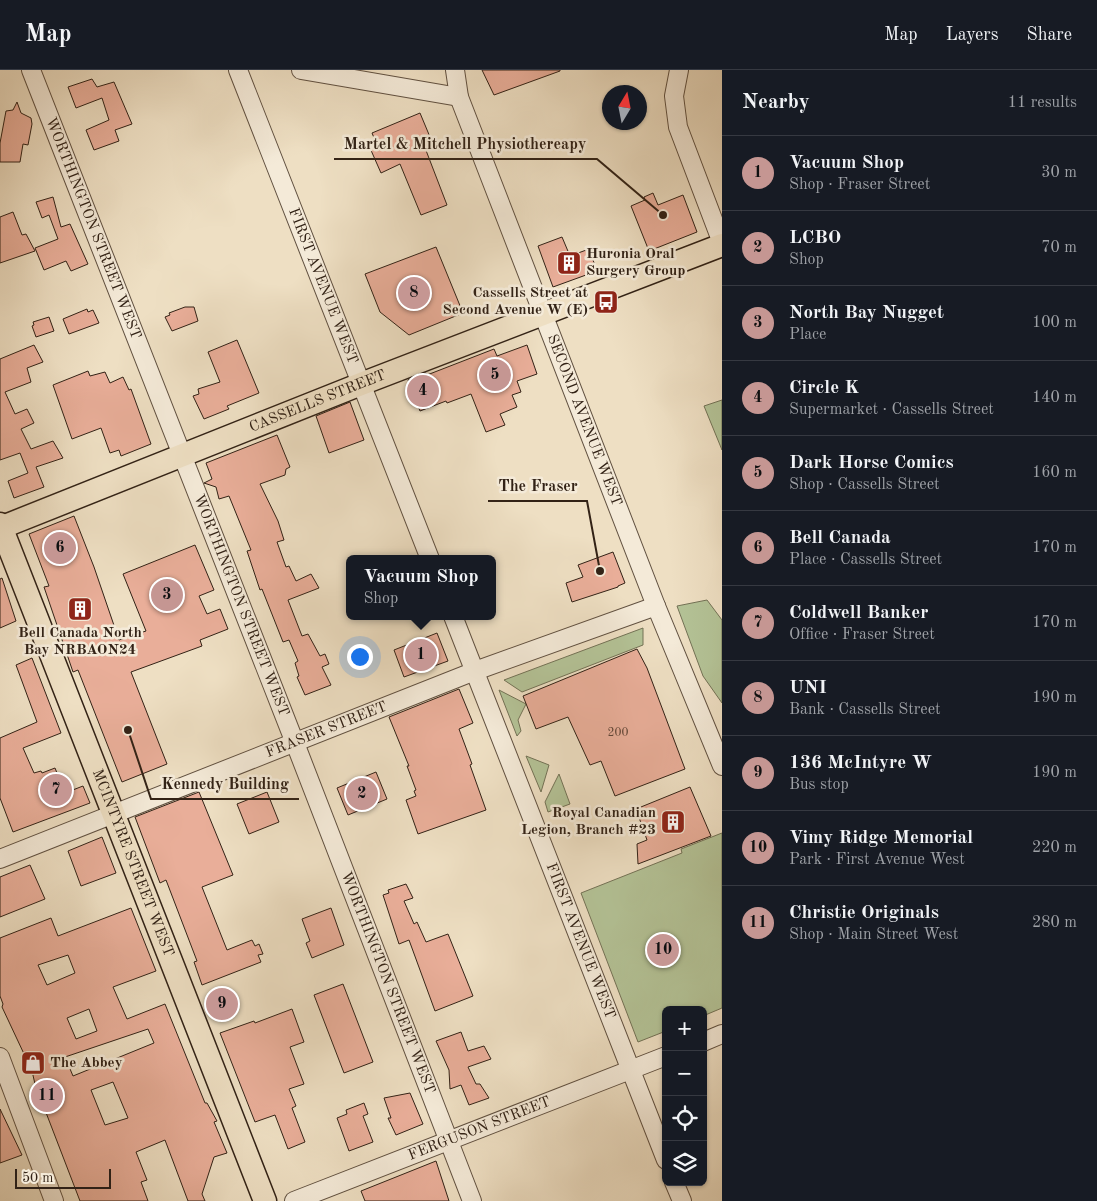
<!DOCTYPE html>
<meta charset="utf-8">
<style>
:root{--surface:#171b24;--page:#242831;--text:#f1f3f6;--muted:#9ea1a6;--line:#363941;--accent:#c59692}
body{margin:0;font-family:"Old Standard TT",serif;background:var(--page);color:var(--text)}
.controls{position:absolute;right:15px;bottom:15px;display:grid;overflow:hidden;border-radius:8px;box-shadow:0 1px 4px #0004}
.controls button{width:45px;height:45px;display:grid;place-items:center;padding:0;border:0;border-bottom:1px solid var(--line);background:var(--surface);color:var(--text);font:25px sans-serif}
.compass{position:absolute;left:602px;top:15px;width:45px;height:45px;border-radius:50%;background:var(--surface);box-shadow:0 1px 4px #0004;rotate:10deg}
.scale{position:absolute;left:15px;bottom:12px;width:96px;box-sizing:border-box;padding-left:5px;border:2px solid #322216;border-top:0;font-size:14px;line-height:18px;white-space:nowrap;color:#322216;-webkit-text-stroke:4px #f4ead8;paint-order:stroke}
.you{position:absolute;left:359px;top:586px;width:18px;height:18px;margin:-12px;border:4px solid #fff;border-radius:50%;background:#1a73e8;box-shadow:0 0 0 8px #1a73e833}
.badge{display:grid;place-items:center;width:32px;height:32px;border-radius:50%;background:var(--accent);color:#111;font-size:16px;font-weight:700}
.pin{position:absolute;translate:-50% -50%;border:2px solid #fff;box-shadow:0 1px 5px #0006}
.popup{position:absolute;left:346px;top:485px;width:150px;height:65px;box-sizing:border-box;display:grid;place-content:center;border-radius:8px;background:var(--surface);filter:drop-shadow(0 1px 4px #0005);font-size:16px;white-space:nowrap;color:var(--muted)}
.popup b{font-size:19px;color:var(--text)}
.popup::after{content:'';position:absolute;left:50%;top:100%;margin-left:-10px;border:10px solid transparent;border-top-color:var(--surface)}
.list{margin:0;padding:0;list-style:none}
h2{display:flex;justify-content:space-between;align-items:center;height:65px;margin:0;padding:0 20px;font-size:21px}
h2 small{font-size:16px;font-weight:400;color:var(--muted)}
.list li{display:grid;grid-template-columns:32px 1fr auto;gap:15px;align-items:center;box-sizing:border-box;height:75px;padding:0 20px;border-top:1px solid var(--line)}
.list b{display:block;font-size:19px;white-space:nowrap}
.list p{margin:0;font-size:16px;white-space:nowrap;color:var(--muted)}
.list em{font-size:16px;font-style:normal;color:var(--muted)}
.icon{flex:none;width:28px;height:28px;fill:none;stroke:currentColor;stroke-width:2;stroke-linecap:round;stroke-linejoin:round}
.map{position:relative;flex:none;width:722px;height:1131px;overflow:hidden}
header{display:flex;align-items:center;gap:30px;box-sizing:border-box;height:70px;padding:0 25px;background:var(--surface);border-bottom:1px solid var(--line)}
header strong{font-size:24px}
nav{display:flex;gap:28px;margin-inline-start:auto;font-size:18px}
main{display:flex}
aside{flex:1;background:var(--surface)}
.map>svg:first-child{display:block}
</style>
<header>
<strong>Map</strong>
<nav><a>Map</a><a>Layers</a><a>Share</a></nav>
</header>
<main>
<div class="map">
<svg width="722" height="1131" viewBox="0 0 722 1131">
<rect width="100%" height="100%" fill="#eedfc3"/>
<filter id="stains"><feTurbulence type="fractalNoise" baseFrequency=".004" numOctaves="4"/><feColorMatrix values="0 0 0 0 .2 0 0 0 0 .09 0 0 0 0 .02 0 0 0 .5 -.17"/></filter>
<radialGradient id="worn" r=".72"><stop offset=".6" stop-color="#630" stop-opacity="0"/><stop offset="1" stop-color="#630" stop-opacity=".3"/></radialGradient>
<g fill="#b4c397" stroke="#737256">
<path d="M722 330V380L704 336Z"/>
<path d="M707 530 722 550V633L703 606 677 536Z"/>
<path d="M643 558V575L522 622 504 610Z"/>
<path d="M499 620 526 634 518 650 521 661 517 666Z"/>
<path d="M526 686 549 695 541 722Z"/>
<path d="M559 704 570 734 548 742 545 732Z"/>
<path d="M722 763V938L703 946V940H666V961L638 972 581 823 682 783 681 779Z"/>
</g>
<g fill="#e9ae99" stroke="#322216" fill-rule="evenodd">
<path d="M482 0H560V1L494 25Z"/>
<path d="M92 9 97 17 114 12 132 54 115 60 119 71 94 80 86 60 109 50 102 28 76 38 68 17Z"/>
<path d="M17 32 21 43 31 48 32 54 28 75 23 74 20 92H0V73L6 41 13 40Z"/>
<path d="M420 43 430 67 422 70 447 135 421 145 400 94 381 103 370 78 377 75 372 63Z"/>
<path d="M653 123 658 135 683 125 697 162 649 181 631 136 645 130 644 127Z"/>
<path d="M53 127 61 157 70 154 88 194 71 201 66 191 44 200 35 178 58 169 49 145 42 148 36 132Z"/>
<path d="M13 142 22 165 26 164 35 181 0 193V147Z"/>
<path d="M562 167 570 186 589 179 597 201 553 217 538 176Z"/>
<path d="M436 177 463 243 409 265 380 242 365 204Z"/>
<path d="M185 237H194L198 251 172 261 165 247 170 245 169 243Z"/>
<path d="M87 239 88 242 93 240 99 253 69 264 63 249Z"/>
<path d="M49 247 54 261 36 267 32 256 34 255 33 252Z"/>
<path d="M237 270 259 323 227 336 229 339 204 349 193 326 199 324 198 319 220 312 208 282Z"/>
<path d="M34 275 43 292 27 298 31 312 5 322 15 344 27 339 34 353 21 359 31 379 53 371 63 388 36 397 44 417 14 428 8 411 28 403 20 383 0 390V289Z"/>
<path d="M527 275 537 304 517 311 521 322 512 325 517 337 500 344 505 355 486 362 471 324 447 333 446 331 420 341 408 310 426 303 427 305 494 279 497 286Z"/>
<path d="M88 301 90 306 105 302 110 313 123 307 129 320 131 319 151 374 121 386 119 380 110 383 101 358 72 369 53 315Z"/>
<path d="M350 332 364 370 329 383 316 346Z"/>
<path d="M277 365 290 397 286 399 285 405 260 414 278 451 284 470 277 472 286 497 289 496 296 511 311 504 319 518 288 530 302 566 308 564 320 586 325 584 329 594 322 597 331 615 305 625 297 607 299 606 295 593 298 591 289 570 283 572 262 519 260 520 247 481 251 480 229 426 219 429 216 417 204 413 212 409 206 393Z"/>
<path d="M74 446 94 497 119 570 146 561 123 504 195 475 214 520 199 526 207 544 220 539 228 559 200 570 202 576 131 602 167 694 122 712 78 600 73 602 44 517 49 516 29 464Z"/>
<path d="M613 482 625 513 618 516V517L572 532 566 513 583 507 578 495Z"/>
<path d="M2 508 16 551 0 558V509Z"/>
<path d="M437 563 448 591 404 607 394 580Z"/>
<path d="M637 579 647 598 685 699 615 726 601 691 590 695 568 647 536 659 523 626Z"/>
<path d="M32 588 61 663 23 678 34 703 41 701 42 703 55 698 65 723 83 716 90 733 13 762 0 728V668L37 652 16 595Z"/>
<path d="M459 619 473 653 459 659 472 694 470 695 486 740 418 764 406 730 416 726 414 721 416 720 407 696H409L389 647Z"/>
<path d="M376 702 387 729 348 745 337 718Z"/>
<path d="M690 717 711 766 638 794 637 774 647 770 636 739Z"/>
<path d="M199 722 233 805 202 817 227 880 252 870 255 876 259 874 263 884 258 885 261 892 202 915 194 892 197 891 166 810 160 813 135 747Z"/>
<path d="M267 722 279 752 249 764 237 734Z"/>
<path d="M102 767 116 803 81 816 68 781Z"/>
<path d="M30 795 45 829 0 847V807Z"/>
<path d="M406 814 413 828 404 831 414 854 417 852 426 872 448 864 473 926 435 941 409 870 399 874 383 825 389 823 388 820Z"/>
<path d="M131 838 156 901 113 917 127 949 165 934 205 1033H207L217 1051 214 1052 227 1083 214 1087 202 1124 205 1131H188L165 1070 136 1082 147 1110 141 1112 148 1131H80L35 1014 32 1001 2 937 3 934 0 926V868L51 848 58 866ZM68 885 75 903 47 915 38 895ZM89 939 97 961 76 969 67 948ZM148 959 154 973 73 1006 65 987ZM113 1012 128 1048 105 1055 91 1020Z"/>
<path d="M331 838 344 875 312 888 306 873 310 871 302 849Z"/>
<path d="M343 914 373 992 344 1003 314 925Z"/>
<path d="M292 939 304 972 290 977 304 1014 289 1019 296 1036 292 1038 305 1072 288 1079 275 1045 255 1052 220 963 254 951 255 953Z"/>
<path d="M461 962 468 981 484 976 491 989 468 997 476 1014H480L489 1028 469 1035 461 1015 450 1019 449 1000 436 971Z"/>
<path d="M410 1023 423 1054 396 1065 388 1048H391L384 1028Z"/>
<path d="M364 1033 368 1044 363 1046 373 1072 349 1081 337 1048 347 1044 346 1040Z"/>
<path d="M0 1039 22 1085 0 1093Z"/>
<path d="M436 1091 449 1131H365L361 1121Z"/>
</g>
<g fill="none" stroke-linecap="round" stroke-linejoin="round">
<defs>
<g id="minor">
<path id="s1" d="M31 0 295 673 472 1131"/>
<path id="s2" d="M238 0 430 489"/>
<path d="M301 0 459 27"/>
<path id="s3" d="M455 0 459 27 656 536 722 696"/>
<path d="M679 0 674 26 678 57 722 173"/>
<path id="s4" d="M453 546 666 1090"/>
<path id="s5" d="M0 789 475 601 656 536"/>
<path d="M703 972 722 964"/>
<path d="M0 987 54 1131"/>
<path d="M674 1112 682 1131"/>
<path id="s6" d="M294 1131 666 986"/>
</g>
<g id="major">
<path id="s7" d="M0 454 265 1131"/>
<path id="s8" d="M0 458 361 314 722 175"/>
</g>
</defs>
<use href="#minor" stroke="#615141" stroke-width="20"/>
<use href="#major" stroke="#322216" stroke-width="25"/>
<use href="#minor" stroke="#f4ead8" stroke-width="18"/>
<use href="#major" stroke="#eedfc3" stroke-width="22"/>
</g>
<defs>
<symbol id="building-square" viewBox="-11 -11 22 22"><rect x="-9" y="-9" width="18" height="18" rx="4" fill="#8f2418" stroke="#f4ead8"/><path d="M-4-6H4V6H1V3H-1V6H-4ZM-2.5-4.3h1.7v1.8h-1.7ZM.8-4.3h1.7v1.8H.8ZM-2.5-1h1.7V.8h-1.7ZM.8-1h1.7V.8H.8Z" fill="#fff"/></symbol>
<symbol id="bus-square" viewBox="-11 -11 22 22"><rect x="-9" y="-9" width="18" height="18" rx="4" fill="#8f2418" stroke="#f4ead8"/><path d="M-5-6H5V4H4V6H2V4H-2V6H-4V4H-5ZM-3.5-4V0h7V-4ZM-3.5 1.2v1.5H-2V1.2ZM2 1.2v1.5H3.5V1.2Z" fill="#fff"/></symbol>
<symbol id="shop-square" viewBox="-11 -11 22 22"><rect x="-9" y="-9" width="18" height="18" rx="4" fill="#8f2418" stroke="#f4ead8"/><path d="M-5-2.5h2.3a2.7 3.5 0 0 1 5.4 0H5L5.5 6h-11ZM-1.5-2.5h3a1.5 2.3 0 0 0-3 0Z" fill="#fff"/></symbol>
</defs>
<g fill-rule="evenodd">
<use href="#building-square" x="555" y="179" width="28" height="28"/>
<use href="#bus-square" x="592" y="218" width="28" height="28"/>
<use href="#building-square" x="66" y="525" width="28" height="28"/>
<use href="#building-square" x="659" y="738" width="28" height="28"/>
<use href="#shop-square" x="19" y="979" width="28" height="28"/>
</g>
<g text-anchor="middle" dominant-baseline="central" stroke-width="5" stroke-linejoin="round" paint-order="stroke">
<g font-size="12" fill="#604537">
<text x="618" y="663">200</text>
</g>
<g font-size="15" fill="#322216" stroke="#f4ead8">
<text stroke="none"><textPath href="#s1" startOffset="170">WORTHINGTON STREET WEST</textPath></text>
<text stroke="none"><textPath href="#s2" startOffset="232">FIRST AVENUE WEST</textPath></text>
<text stroke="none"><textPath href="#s8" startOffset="342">CASSELLS STREET</textPath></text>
<text stroke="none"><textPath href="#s3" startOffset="374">SECOND AVENUE WEST</textPath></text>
<text stroke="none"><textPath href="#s1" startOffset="575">WORTHINGTON STREET WEST</textPath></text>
<text stroke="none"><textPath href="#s5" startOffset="351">FRASER STREET</textPath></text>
<text stroke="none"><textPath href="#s7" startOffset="364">MCINTYRE STREET WEST</textPath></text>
<text stroke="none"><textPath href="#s4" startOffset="349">FIRST AVENUE WEST</textPath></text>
<text stroke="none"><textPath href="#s1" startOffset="980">WORTHINGTON STREET WEST</textPath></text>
<text stroke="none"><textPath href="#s6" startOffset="199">FERGUSON STREET</textPath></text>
</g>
<g font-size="15" font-weight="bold" fill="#322216" stroke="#f4ead8" text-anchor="start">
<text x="586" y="184">Huronia Oral<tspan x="586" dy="17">Surgery Group</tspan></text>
<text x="588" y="223" text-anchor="end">Cassells Street at<tspan x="588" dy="17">Second Avenue W (E)</tspan></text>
<text x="80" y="563" text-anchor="middle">Bell Canada North<tspan x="80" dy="17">Bay NRBAON24</tspan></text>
<text x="656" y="743" text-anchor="end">Royal Canadian<tspan x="656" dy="17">Legion, Branch #23</tspan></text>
<text x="50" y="993">The Abbey</text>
</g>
</g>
<path fill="none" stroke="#322216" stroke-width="2" d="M663 145L597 89H334M600 501L587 431H488M128 660L151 729H299"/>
<g fill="#322216" stroke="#f4ead8" stroke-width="2">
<circle cx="663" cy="145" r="5"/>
<circle cx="600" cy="501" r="5"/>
<circle cx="128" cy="660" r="5"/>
</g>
<g font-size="16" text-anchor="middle" font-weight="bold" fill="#322216" stroke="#f4ead8" stroke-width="5" stroke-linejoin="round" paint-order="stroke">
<text x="465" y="79">Martel &amp; Mitchell Physiothereapy</text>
<text x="538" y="421">The Fraser</text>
<text x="225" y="719">Kennedy Building</text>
</g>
<rect width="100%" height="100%" filter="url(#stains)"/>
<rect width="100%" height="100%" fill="url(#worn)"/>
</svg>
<div class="controls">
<button>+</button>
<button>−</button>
<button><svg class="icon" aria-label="locate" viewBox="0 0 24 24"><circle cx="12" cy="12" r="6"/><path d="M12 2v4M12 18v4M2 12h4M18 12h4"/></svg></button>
<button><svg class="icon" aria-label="layers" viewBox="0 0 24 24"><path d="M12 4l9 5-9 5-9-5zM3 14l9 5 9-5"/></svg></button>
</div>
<svg class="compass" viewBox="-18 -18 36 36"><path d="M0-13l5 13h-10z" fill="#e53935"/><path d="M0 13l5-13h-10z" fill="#9ea1a6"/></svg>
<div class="scale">50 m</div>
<div class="you"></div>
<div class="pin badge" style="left:421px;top:585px">1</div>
<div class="popup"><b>Vacuum Shop</b>Shop</div>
<div class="pin badge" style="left:362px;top:724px">2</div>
<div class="pin badge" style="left:167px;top:525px">3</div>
<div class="pin badge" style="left:423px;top:321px">4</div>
<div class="pin badge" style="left:495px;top:305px">5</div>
<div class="pin badge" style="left:60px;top:478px">6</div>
<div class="pin badge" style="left:56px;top:720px">7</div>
<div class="pin badge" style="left:414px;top:223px">8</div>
<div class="pin badge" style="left:222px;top:934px">9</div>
<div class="pin badge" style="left:663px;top:880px">10</div>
<div class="pin badge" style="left:47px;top:1026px">11</div>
</div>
<aside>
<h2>Nearby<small>11 results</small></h2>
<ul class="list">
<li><span class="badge">1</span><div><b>Vacuum Shop</b><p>Shop · Fraser Street</p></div><em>30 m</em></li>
<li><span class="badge">2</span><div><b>LCBO</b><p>Shop</p></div><em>70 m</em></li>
<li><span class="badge">3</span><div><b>North Bay Nugget</b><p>Place</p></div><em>100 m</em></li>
<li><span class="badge">4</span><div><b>Circle K</b><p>Supermarket · Cassells Street</p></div><em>140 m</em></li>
<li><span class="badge">5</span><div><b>Dark Horse Comics</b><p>Shop · Cassells Street</p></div><em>160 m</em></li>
<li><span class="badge">6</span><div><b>Bell Canada</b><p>Place · Cassells Street</p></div><em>170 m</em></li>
<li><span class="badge">7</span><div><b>Coldwell Banker</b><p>Office · Fraser Street</p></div><em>170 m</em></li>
<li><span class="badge">8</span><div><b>UNI</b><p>Bank · Cassells Street</p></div><em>190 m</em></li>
<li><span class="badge">9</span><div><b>136 McIntyre W</b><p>Bus stop</p></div><em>190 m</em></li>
<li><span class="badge">10</span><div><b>Vimy Ridge Memorial</b><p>Park · First Avenue West</p></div><em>220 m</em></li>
<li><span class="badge">11</span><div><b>Christie Originals</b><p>Shop · Main Street West</p></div><em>280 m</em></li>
</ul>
</aside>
</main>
